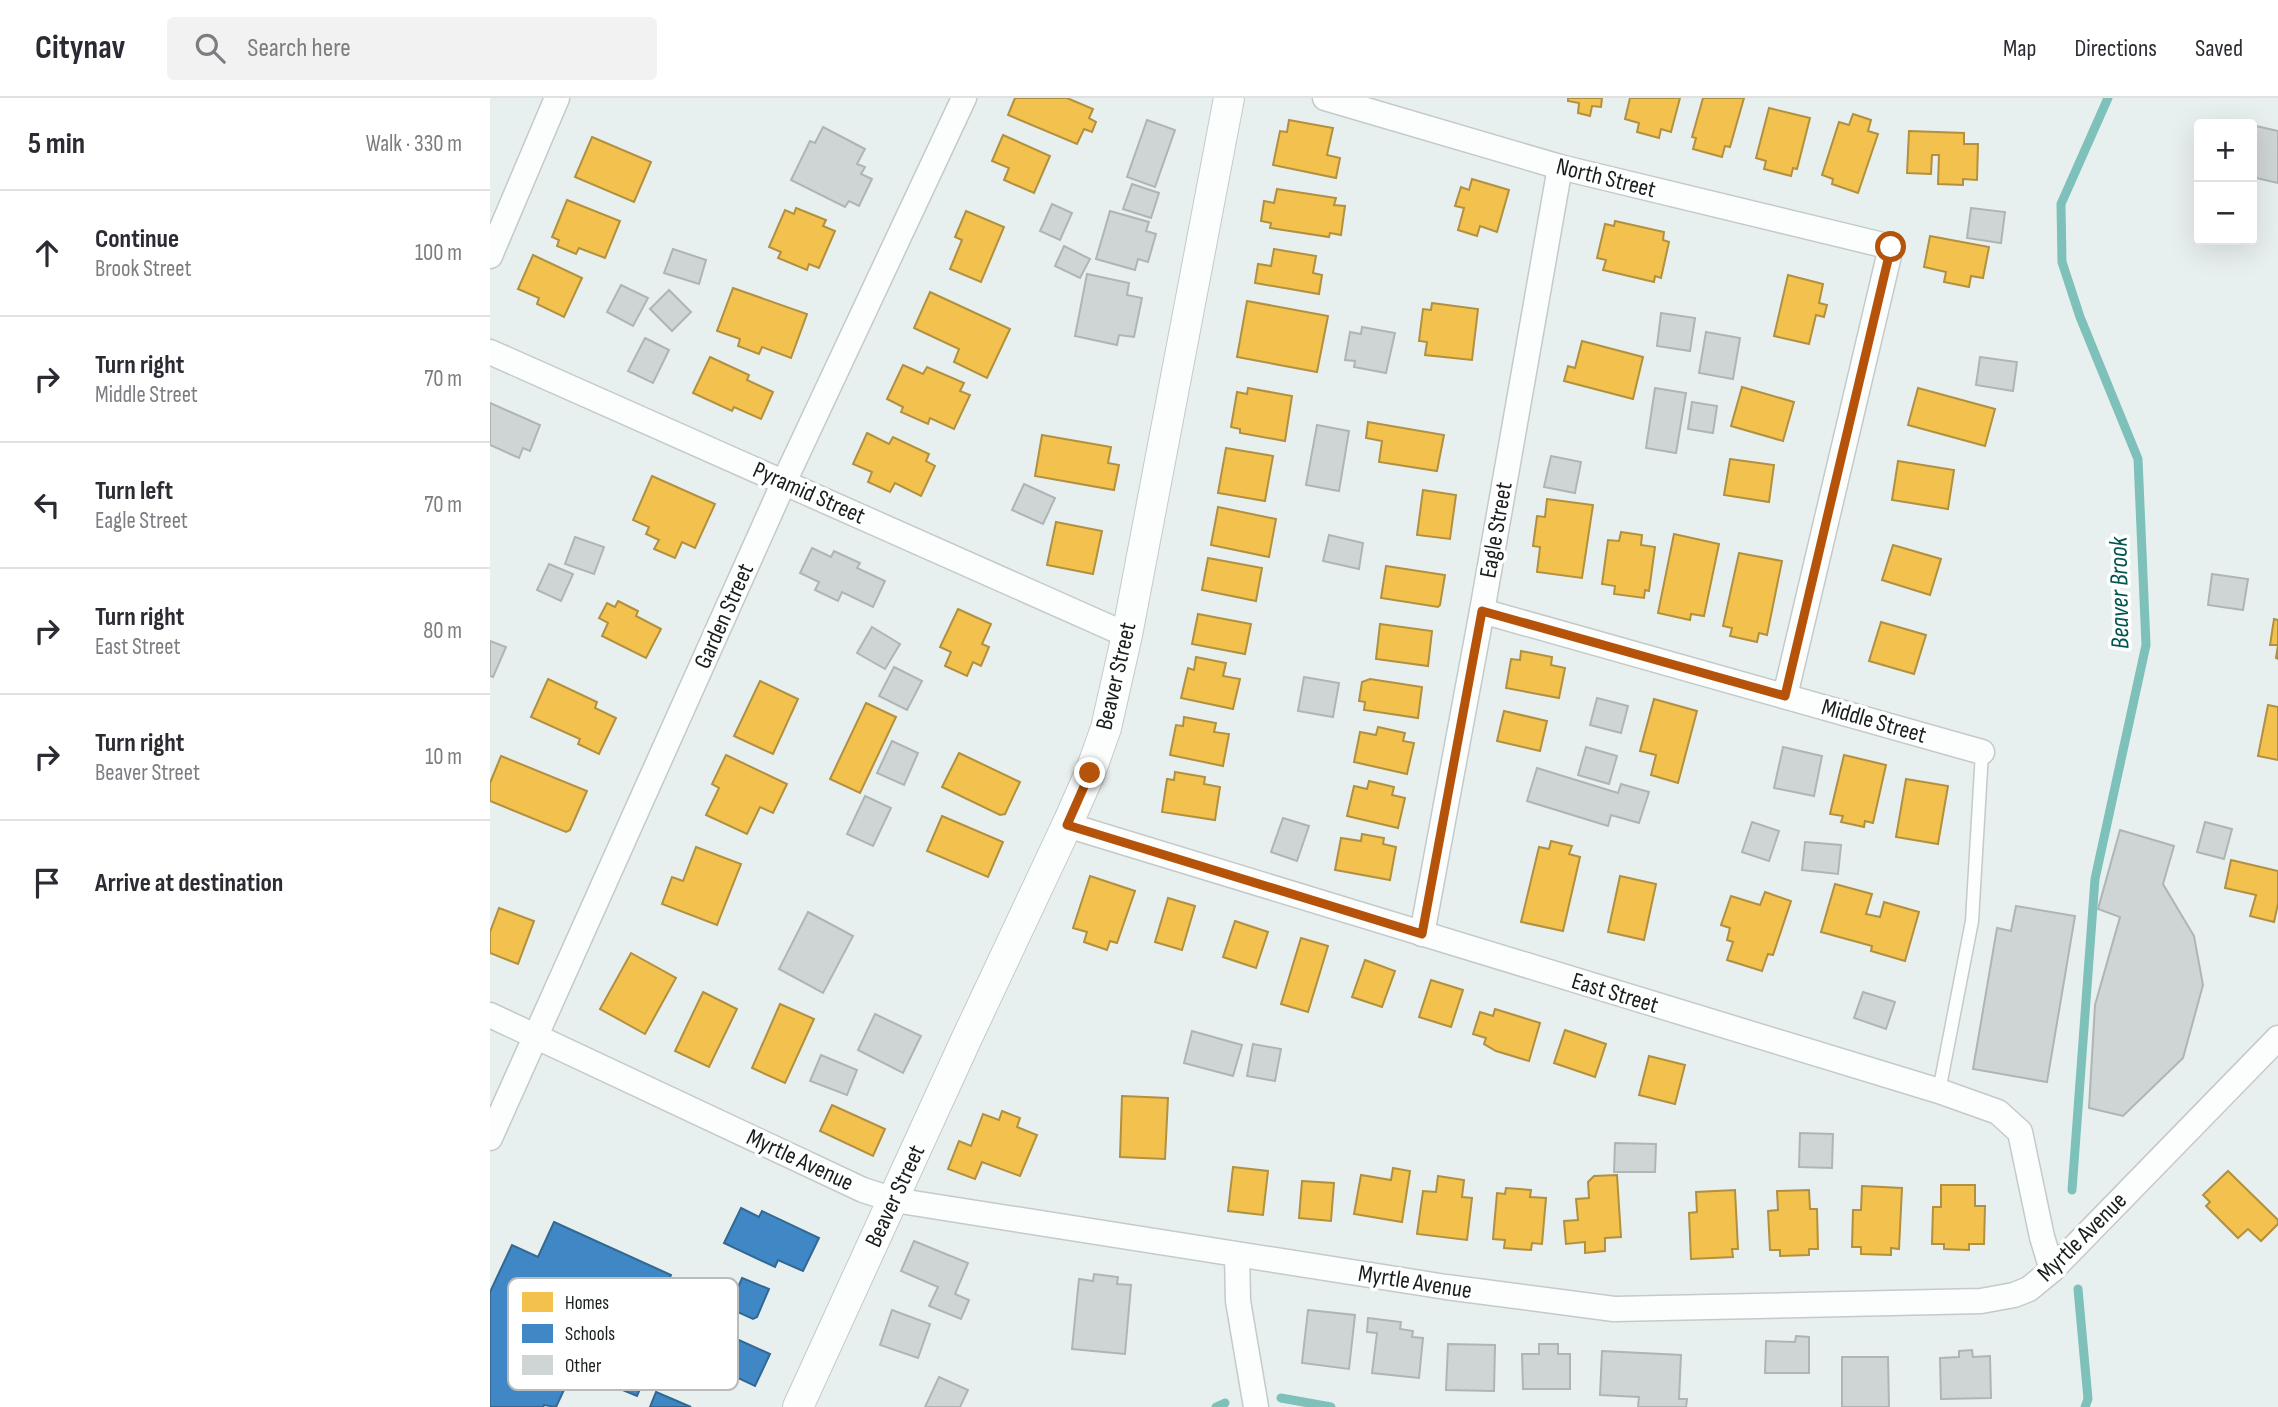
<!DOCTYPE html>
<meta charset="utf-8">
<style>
:root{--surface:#fff;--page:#f2f2f3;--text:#2b2b33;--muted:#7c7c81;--line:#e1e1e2}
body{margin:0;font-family:"Sofia Sans Condensed",sans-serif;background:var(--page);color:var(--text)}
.controls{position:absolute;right:21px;top:21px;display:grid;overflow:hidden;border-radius:7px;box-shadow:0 7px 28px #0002}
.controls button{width:63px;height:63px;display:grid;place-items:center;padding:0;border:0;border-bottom:2px solid var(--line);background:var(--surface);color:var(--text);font:35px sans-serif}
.stop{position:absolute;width:21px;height:21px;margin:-16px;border:5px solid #b45309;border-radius:50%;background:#fff}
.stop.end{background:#b45309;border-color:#fff;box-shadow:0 2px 7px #0008}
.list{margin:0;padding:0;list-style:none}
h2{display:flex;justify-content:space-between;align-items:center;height:91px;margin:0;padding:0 28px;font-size:30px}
h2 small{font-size:23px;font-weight:400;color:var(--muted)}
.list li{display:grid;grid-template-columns:46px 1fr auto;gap:21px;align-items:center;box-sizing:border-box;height:126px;padding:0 28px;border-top:2px solid var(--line)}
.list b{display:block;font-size:26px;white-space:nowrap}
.list p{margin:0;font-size:23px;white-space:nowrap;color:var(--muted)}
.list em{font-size:23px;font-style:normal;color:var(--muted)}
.icon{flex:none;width:38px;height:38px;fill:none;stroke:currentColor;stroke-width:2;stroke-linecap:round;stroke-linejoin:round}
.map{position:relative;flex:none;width:1788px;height:1309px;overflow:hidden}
header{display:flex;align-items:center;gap:42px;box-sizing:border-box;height:98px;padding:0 35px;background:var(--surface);border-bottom:2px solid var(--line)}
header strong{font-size:33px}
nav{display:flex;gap:38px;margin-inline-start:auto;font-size:24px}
.search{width:490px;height:63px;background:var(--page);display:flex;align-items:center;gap:18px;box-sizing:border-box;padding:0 24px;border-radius:7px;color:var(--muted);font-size:26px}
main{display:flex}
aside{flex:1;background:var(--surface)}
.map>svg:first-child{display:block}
</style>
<header>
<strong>Citynav</strong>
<div class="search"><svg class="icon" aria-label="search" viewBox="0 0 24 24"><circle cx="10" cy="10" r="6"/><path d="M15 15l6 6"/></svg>Search here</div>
<nav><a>Map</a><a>Directions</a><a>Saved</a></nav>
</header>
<main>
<aside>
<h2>5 min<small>Walk · 330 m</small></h2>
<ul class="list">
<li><svg class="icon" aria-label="ahead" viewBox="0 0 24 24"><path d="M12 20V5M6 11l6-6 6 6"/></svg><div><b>Continue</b><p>Brook Street</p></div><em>100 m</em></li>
<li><svg class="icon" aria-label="right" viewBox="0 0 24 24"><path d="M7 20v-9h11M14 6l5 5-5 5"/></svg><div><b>Turn right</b><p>Middle Street</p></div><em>70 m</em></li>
<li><svg class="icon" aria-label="left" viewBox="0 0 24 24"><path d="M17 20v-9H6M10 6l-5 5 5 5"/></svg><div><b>Turn left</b><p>Eagle Street</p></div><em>70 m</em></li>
<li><svg class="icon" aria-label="right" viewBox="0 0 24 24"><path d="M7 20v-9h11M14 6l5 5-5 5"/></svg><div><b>Turn right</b><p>East Street</p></div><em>80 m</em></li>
<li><svg class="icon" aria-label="right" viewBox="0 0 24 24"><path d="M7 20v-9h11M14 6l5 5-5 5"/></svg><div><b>Turn right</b><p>Beaver Street</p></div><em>10 m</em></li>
<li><svg class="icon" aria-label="arrive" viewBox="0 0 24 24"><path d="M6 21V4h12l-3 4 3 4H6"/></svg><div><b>Arrive at destination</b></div></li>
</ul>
</aside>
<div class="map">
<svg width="1788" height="1309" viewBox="0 0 1788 1309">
<rect width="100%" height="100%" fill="#e8f0ef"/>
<g fill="#f2c14e" stroke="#b1903f" stroke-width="2">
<path d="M525 0H577L603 11 599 20 606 24 602 34 594 31 587 46 518 17Z"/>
<path d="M1078 0H1112L1111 9 1102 8 1100 18 1088 15 1089 5 1078 3Z"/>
<path d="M1140 0H1190L1181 34 1171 31 1169 40 1147 34 1149 25 1135 21Z"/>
<path d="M1213 0H1254L1240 49 1235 48 1232 59 1203 51 1206 40 1202 39Z"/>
<path d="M1279 10 1320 20 1307 71 1303 70 1301 78 1274 71 1276 63 1266 60Z"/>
<path d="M1363 16 1381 22 1378 33 1388 36 1368 95 1342 86 1343 81 1332 77 1349 24 1359 27Z"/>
<path d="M799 22 843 30 837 57 850 60 846 80 783 67 790 33 797 34Z"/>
<path d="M1419 33 1474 35V46H1488L1487 82 1473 81V87L1448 86 1449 57H1442L1441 76 1417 75Z"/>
<path d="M513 37 560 58 544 95 514 82 519 70 502 63Z"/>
<path d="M102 39 161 64 144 104 85 79Z"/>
<path d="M982 81 1019 92 1007 134 990 128 987 138 968 132 974 110 965 108 971 89 979 92Z"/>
<path d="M787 91 846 100 844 107 855 108 851 137 840 135 839 139 780 130 781 125 771 123 774 103 784 105Z"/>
<path d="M77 102 130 123 115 160 89 150 86 156 67 148 69 142 62 139Z"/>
<path d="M306 110 336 122 333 128 345 133 329 170 319 166 317 172 288 160 291 154 279 149 295 112 304 116Z"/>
<path d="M476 113 514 129 491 184 460 171 472 142 465 139Z"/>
<path d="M1125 123 1174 134 1173 142 1179 144 1171 180 1165 178 1164 184 1113 172 1116 162 1107 160 1115 126 1124 128Z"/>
<path d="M1440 138 1499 149 1493 180 1481 178 1479 189 1454 184 1456 174 1434 169Z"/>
<path d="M784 151 826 158 823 175 832 177 829 196 765 185 768 166 781 168Z"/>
<path d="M43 157 92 180 74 219 47 206 49 200 28 191Z"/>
<path d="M1298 177 1333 186 1329 205 1337 207 1334 219 1326 217 1319 246 1284 238Z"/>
<path d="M243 190 317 216 301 260 272 249 269 256 248 248 250 241 227 233Z"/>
<path d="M440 194 520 231 497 280 464 264 469 251 424 230Z"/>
<path d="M757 203 838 218 827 274 747 259Z"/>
<path d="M942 205 988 211 982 262 935 257 937 244 929 243 933 211 941 212Z"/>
<path d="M1092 243 1153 259 1143 301 1074 283 1078 268 1085 270Z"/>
<path d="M220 259 259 277 257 282 283 294 271 321 244 309 242 313 203 295Z"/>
<path d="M413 267 433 276 437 269 474 285 470 293 480 297 464 331 440 320 438 326 411 314 413 309 397 301Z"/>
<path d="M1252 289 1304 304 1293 343 1241 328Z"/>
<path d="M758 290 802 298 795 343 750 335V331L741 329 747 294 757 296Z"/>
<path d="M1428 290 1505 311 1495 348 1418 327Z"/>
<path d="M878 324 954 337 947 373 889 364 892 343 876 340Z"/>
<path d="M377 335 399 346 403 339 439 356 436 363 445 368 431 398 405 385 400 394 378 384 382 374 363 366Z"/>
<path d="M552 337 621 349 618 365 629 367 624 392 545 378Z"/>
<path d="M736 350 783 358 775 403 728 395Z"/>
<path d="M1240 361 1284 367 1279 404 1234 397Z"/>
<path d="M1408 363 1464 372 1458 411 1402 402Z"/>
<path d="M162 378 225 406 205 450 192 444 185 460 164 451 169 442 156 436 159 429 143 422Z"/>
<path d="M933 392 966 397 960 441 927 437Z"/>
<path d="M1057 401 1103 407 1092 480 1047 474 1050 449 1043 448 1047 418 1055 419Z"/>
<path d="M728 409 786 421 779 459 721 447Z"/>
<path d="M566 424 612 433 603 476 557 467Z"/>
<path d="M1131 434 1152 437 1151 447 1165 449 1159 493 1155 492 1154 500 1124 496 1125 488 1112 486 1118 442 1129 443Z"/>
<path d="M1184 436 1229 446 1214 518 1201 516 1200 522 1168 515Z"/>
<path d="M1403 447 1451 461 1440 497 1392 482Z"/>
<path d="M1249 455 1292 463 1277 537 1269 535 1267 544 1240 538 1242 530 1233 528Z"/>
<path d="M718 460 772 470 766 503 712 492Z"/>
<path d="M896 468 955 477 950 507 948 509 891 500Z"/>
<path d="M128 503 148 513 146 518 171 531 156 560 112 538 118 525 109 520 117 505 125 509Z"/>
<path d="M468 511 501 526 492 546 499 549 491 568 483 564 477 578 455 568 461 554 450 549Z"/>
<path d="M708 516 761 526 755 556 702 546Z"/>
<path d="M1784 521 1788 522V561L1786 560 1788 547H1780Z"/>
<path d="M1391 524 1436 537 1424 576 1379 563Z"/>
<path d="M890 526 942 533 938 568 886 561Z"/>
<path d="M1031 553 1062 559 1061 567 1075 570 1069 600 1016 590 1021 561 1030 562Z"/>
<path d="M706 559 736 565 733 578 750 581 743 611 691 600 698 570 704 572Z"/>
<path d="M58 581 107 604 105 610 126 620 109 656 88 646 90 641 41 619Z"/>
<path d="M880 581 932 589 928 620 874 612 875 604 869 603 872 584Z"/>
<path d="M270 583 308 601 283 656 244 638Z"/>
<path d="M1164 601 1207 613 1188 685 1161 677 1166 657 1150 653Z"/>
<path d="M376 605 406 619 370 695 340 681Z"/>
<path d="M1778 607 1788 609V662L1768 658Z"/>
<path d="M1014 613 1057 623 1050 653 1007 643Z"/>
<path d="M694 619 726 625 724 634 739 636 733 668 680 657 686 627 693 628Z"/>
<path d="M888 629 915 635 913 643 924 645 917 676 864 664 870 634 886 637Z"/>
<path d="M469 655 530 684 515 716 510 717 452 689Z"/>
<path d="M236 657 297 686 283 715 270 709 257 736 216 717 229 690 222 686Z"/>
<path d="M1354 657 1396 667 1383 725 1375 723 1374 729 1351 724 1353 718 1340 716Z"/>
<path d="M11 658 97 693 80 732 76 734 0 703V685Z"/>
<path d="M685 674 715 679 714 686 730 689 725 722 672 714 677 681 684 682Z"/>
<path d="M1416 681 1458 688 1448 746 1406 739Z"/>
<path d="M879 683 904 689 902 697 915 700 908 730 857 718 864 688 877 691Z"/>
<path d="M452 718 513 744 498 779 437 753Z"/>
<path d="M872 736 894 740 893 746 906 749 900 782 845 772 851 740 871 743Z"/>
<path d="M1061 743 1082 748 1079 756 1090 759 1073 833 1031 824 1049 749 1059 751Z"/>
<path d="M206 749 251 766 227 827 172 806 182 779 193 783Z"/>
<path d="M1741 762 1788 773V806L1784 824 1760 818 1766 797 1735 790Z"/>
<path d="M600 778 645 793 627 845 620 843 617 852 594 844 597 834 583 830Z"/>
<path d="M1130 778 1166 786 1154 842 1118 834Z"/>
<path d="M1345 786 1382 796 1376 816 1390 819 1394 804 1429 814 1415 863 1381 853 1382 848 1331 834Z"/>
<path d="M1275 794 1301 803 1283 857 1278 856 1272 873 1237 862 1243 844 1237 842 1240 830 1231 827 1241 798 1270 807Z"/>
<path d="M678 800 705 808 692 852 665 844Z"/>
<path d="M9 810 44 823 28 866 0 855V834Z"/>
<path d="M745 823 778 834 766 870 733 859Z"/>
<path d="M811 840 838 848 818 914 791 906Z"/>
<path d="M141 855 186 880 155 936 110 911Z"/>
<path d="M875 862 905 873 892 909 862 899Z"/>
<path d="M941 882 973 892 961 929 929 919Z"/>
<path d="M213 894 247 911 219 969 185 953Z"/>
<path d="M290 906 324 921 295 985 262 970Z"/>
<path d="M1005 911 1050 925 1039 963 1006 953 994 946 996 940 983 936 990 914 1003 918Z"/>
<path d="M1075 932 1116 946 1105 979 1064 965Z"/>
<path d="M1159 958 1195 967 1185 1006 1149 997Z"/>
<path d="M632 998 678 1000 675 1061 630 1059Z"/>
<path d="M342 1007 395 1031 383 1058 330 1033Z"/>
<path d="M512 1013 530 1020 527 1029 547 1037 530 1078 492 1064 485 1081 458 1071 469 1043 481 1048 493 1016 509 1022Z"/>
<path d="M743 1069 778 1073 773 1117 738 1113Z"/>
<path d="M903 1070 920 1073 912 1124 864 1116 871 1077 901 1082Z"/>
<path d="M1738 1073 1788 1122V1126L1771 1143 1758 1131 1748 1140 1716 1108 1720 1104 1713 1097Z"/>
<path d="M1127 1077 1131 1139 1115 1140V1153L1095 1155V1144L1076 1146 1074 1123 1088 1122 1086 1101 1099 1100 1098 1084 1104 1078Z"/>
<path d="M948 1078 974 1082 972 1099 982 1100 977 1142 927 1136 933 1093 946 1094Z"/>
<path d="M812 1083 844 1085 841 1123 809 1120Z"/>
<path d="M1451 1087H1485V1108H1495L1494 1146H1479V1152L1454 1151V1146H1442L1443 1109H1451Z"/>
<path d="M1372 1088 1412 1090 1409 1151 1401 1150V1157L1371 1156V1149H1362L1363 1112H1371Z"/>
<path d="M1016 1090 1041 1092 1040 1099 1056 1100 1052 1146 1042 1145 1041 1152 1014 1150 1015 1142 1003 1141 1007 1095 1015 1096Z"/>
<path d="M1245 1092 1248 1151H1242L1243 1159 1201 1161 1199 1115 1207 1114 1206 1094Z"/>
<path d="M1319 1092 1320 1111H1327L1328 1151H1319V1157L1290 1158V1152H1280L1278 1113 1288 1112 1287 1093Z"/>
</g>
<g fill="#3f88c5" stroke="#336893" stroke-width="2">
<path d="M251 1110 269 1119 272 1113 329 1140 313 1173 288 1162 285 1169 234 1145Z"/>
<path d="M64 1124 181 1177 149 1246 94 1221 77 1257 88 1262 66 1309 54 1307 53 1309H0V1194L22 1147 48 1159Z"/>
<path d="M252 1180 279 1191 267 1219 263 1221 239 1210Z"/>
<path d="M231 1234 280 1256 265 1288 242 1277 238 1285 213 1273Z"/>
<path d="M125 1256 159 1270 147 1298 113 1284Z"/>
<path d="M166 1294 201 1309H160Z"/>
</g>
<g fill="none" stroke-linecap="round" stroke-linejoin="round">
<g stroke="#7ec0ba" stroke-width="9">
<path d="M1582 1092 1605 781 1656 547 1648 361 1590 219 1572 164 1571 106 1618 0"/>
<path d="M1588 1191 1598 1301 1595 1309"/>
<path d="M791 1300 841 1309"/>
<path d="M726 1309 735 1305"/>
</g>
</g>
<g fill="#cfd5d4" stroke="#aeb5b4" stroke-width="2">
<path d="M657 22 685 32 665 89 637 79Z"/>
<path d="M1762 27 1788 33V85L1762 79Z"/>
<path d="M333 29 375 51 367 66 375 69 371 76 382 81 369 108 359 103 355 109 301 82 320 43 325 45Z"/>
<path d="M642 86 669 95 661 120 633 111Z"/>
<path d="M562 106 582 115 570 142 550 133Z"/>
<path d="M1481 110 1515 114 1511 145 1477 140Z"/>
<path d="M620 113 659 124 656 133 666 136 658 164 648 161 645 172 606 161Z"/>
<path d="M574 148 600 161 590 180 565 168Z"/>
<path d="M183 151 216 162 209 186 174 175Z"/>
<path d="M597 176 639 185 637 197 652 200 644 239 629 237 627 247 585 238Z"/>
<path d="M131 187 158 200 143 228 117 214Z"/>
<path d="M179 192 201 214 182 233 160 211Z"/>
<path d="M1171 215 1205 220 1200 253 1167 248Z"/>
<path d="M872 229 905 235 896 275 864 269 865 263 855 262 860 234 871 236Z"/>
<path d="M1216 234 1250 240 1243 281 1209 275Z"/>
<path d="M155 240 179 252 163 285 138 273Z"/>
<path d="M1490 259 1527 264 1523 293 1486 287Z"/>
<path d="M1165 290 1196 295 1186 355 1156 350Z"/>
<path d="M1202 304 1227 308 1223 335 1198 331Z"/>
<path d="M0 305 50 327 40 353 33 350 29 360 0 347Z"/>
<path d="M827 327 859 333 849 393 816 387Z"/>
<path d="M1061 358 1091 364 1085 395 1054 389Z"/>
<path d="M534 386 565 400 553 426 522 412Z"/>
<path d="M839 437 873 445 869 471 833 463Z"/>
<path d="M85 439 114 449 104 476 75 466Z"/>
<path d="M322 450 341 459 344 453 370 465 367 470 395 483 383 509 352 494 348 503 325 492 329 484 310 475Z"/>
<path d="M59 466 83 476 71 503 47 492Z"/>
<path d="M1722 476 1758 481 1753 512 1718 507Z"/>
<path d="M382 529 410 546 395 571 367 555Z"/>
<path d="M0 543 16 549 3 579 0 578Z"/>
<path d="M404 569 432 583 417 612 389 598Z"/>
<path d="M814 579 849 585 843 619 808 613Z"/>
<path d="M1107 600 1138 608 1131 635 1100 627Z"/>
<path d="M402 643 428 655 414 687 387 675Z"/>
<path d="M1096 649 1127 658 1119 686 1088 677Z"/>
<path d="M1293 649 1332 658 1324 698 1284 690Z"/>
<path d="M1047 670 1128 695 1131 686 1159 694 1149 725 1121 717 1118 728 1037 703Z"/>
<path d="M375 698 401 710 383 748 357 736Z"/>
<path d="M793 720 819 728 807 763 781 754Z"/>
<path d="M1262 724 1289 733 1279 763 1252 754Z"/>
<path d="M1715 724 1742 731 1734 761 1707 754Z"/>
<path d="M1630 732 1684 748 1673 786 1704 838 1713 887 1693 960 1633 1018 1599 1010 1605 907 1630 819 1608 811Z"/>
<path d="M1315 744 1351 747 1348 776 1312 772Z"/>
<path d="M1526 808 1585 818 1557 984 1483 971 1507 830 1521 833Z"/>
<path d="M318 814 363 838 333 895 289 871Z"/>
<path d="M1373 894 1405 904 1396 931 1364 920Z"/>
<path d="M385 916 431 938 413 975 368 952Z"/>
<path d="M702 933 752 947 743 978 694 965Z"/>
<path d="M763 946 791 951 785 983 757 978Z"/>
<path d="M331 957 367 972 357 997 320 983Z"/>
<path d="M1310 1035 1343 1036 1342 1070 1309 1069Z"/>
<path d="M1125 1045 1166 1046 1165 1074H1124Z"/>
<path d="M424 1143 478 1165 465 1196 479 1202 471 1221 439 1208 448 1189 411 1173Z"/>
<path d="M604 1176 628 1179 627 1186 641 1187 635 1256 582 1251 589 1181 603 1183Z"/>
<path d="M402 1212 440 1226 428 1260 390 1247Z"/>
<path d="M818 1212 865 1217 859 1271 812 1265Z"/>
<path d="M878 1220 911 1224 910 1231 923 1233 922 1239 933 1240 929 1280 882 1275 887 1235 877 1234Z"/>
<path d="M1306 1238 1319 1239V1275H1275L1276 1243 1305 1244Z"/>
<path d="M958 1246 1005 1247 1004 1293 956 1292Z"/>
<path d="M1049 1246H1068V1256H1080V1291H1033L1032 1256H1049Z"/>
<path d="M1482 1252 1483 1259 1500 1258 1501 1300 1451 1301 1450 1260 1469 1259V1253Z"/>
<path d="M1112 1253 1191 1257 1189 1301H1197L1196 1309H1148L1149 1299 1110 1297Z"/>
<path d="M1352 1259H1398L1399 1309H1352Z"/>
<path d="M449 1279 478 1292 470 1309H435Z"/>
</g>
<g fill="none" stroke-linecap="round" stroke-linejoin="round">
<defs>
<path id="service" d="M1449 993 1482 823 1492 654"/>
<g id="minor">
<path d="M835 0 1070 69 1401 149 1295 598"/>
<path d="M0 158 67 0"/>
<path d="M0 254 637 537"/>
<path d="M992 513 1492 654"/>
<path d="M577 727 1449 993 1508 1014 1530 1034 1552 1139 1562 1172"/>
<path d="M932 836 992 513 1070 69"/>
<path d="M0 917 373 1092 404 1102 956 1189 1124 1211 1491 1203 1524 1197 1539 1191 1562 1172 1788 940"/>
<path d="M0 1040 294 384 474 0"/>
<path d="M747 1157 748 1203 766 1309"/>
</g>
<path id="tertiary" d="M308 1309 475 944 577 727 600 675 616 630 637 537 739 0"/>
</defs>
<use href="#service" stroke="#c4cac9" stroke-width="15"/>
<use href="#minor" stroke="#c4cac9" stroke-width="27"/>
<use href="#tertiary" stroke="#c4cac9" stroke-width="32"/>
<use href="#service" stroke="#fcfdfd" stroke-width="12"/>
<use href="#minor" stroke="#fcfdfd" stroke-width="24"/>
<use href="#tertiary" stroke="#fcfdfd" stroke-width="30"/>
</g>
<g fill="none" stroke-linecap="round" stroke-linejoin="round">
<path stroke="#b45309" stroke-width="9" d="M600 675 577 727 932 836 992 513 1295 598 1401 149"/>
</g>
<g text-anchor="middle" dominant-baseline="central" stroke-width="7" stroke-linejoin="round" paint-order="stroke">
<g font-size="24" fill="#181d1d" stroke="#fff">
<text transform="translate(1116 80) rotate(14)">North Street</text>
<text transform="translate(319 395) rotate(24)">Pyramid Street</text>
<text transform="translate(1006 432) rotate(-80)">Eagle Street</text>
<text transform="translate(234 518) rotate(-66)">Garden Street</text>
<text transform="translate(626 578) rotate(-77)">Beaver Street</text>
<text transform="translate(1384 623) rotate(16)">Middle Street</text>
<text transform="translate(1125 895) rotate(17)">East Street</text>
<text transform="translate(310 1062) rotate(25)">Myrtle Avenue</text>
<text transform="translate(405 1098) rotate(-65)">Beaver Street</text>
<text transform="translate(1592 1139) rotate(-45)">Myrtle Avenue</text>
<text transform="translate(925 1184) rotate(9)">Myrtle Avenue</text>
</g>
<g font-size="26" font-style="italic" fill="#005550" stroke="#fff">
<text transform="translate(1630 495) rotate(-91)">Beaver Brook</text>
</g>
</g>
<rect x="18" y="1180" width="230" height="112" rx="10" fill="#fff" stroke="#babbbb" stroke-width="2"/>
<rect x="32" y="1194" width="31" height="20" fill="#f2c14e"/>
<rect x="32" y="1226" width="31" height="19" fill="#3f88c5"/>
<rect x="32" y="1257" width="31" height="20" fill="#cfd5d4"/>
<g font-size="19" fill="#181d1d">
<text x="75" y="1211">Homes</text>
<text x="75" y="1242">Schools</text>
<text x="75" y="1274">Other</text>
</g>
</svg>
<div class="controls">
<button>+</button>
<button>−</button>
</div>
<div class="stop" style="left:1401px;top:149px"></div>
<div class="stop end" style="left:600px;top:675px"></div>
</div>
</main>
